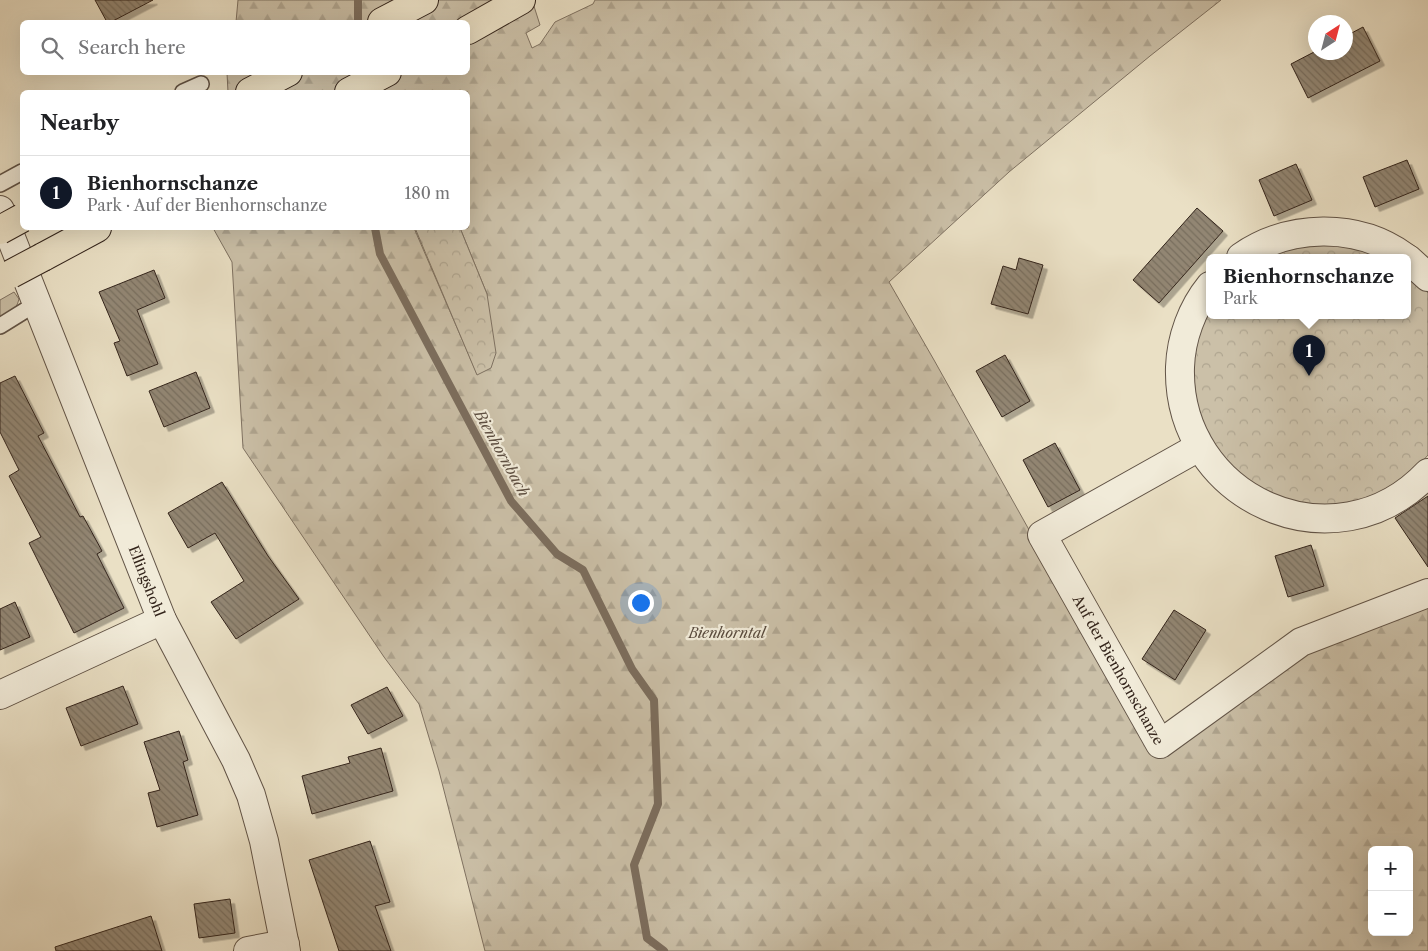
<!DOCTYPE html>
<meta charset="utf-8">
<style>
:root{--surface:#fff;--page:#f6f6f6;--text:#202124;--muted:#757577;--line:#e0e0e0;--accent:#111827}
body{margin:0;font-family:"Libre Caslon Text",serif;background:var(--page);color:var(--text)}
.controls{position:absolute;right:15px;bottom:15px;display:grid;overflow:hidden;border-radius:8px;box-shadow:0 5px 20px #0002}
.controls button{width:45px;height:45px;display:grid;place-items:center;padding:0;border:0;border-bottom:1px solid var(--line);background:var(--surface);color:var(--text);font:25px sans-serif}
.compass{position:absolute;left:1308px;top:15px;width:45px;height:45px;border-radius:50%;background:var(--surface);box-shadow:0 5px 20px #0002;rotate:36deg}
.you{position:absolute;left:640px;top:602px;width:18px;height:18px;margin:-12px;border:4px solid #fff;border-radius:50%;background:#1a73e8;box-shadow:0 0 0 8px #1a73e833}
.badge{display:grid;place-items:center;width:32px;height:32px;border-radius:50%;background:var(--accent);color:#fff;font-size:16px;font-weight:700}
.pin{position:absolute;translate:-50% -41px;filter:drop-shadow(0 1px 2px #0008)}
.pin::after{content:'';position:absolute;top:26px;width:18px;height:15px;background:inherit;clip-path:polygon(0 0,100% 0,50% 100%)}
.popup{position:absolute;left:1206px;top:254px;width:205px;height:65px;box-sizing:border-box;display:grid;place-content:center;border-radius:8px;background:var(--surface);filter:drop-shadow(0 1px 4px #0005);font-size:16px;white-space:nowrap;color:var(--muted)}
.popup b{font-size:19px;color:var(--text)}
.popup::after{content:'';position:absolute;left:50%;top:100%;margin-left:-10px;border:10px solid transparent;border-top-color:var(--surface)}
.list{margin:0;padding:0;list-style:none}
h2{display:flex;justify-content:space-between;align-items:center;height:65px;margin:0;padding:0 20px;font-size:21px}
h2 small{font-size:16px;font-weight:400;color:var(--muted)}
.list li{display:grid;grid-template-columns:32px 1fr auto;gap:15px;align-items:center;box-sizing:border-box;height:75px;padding:0 20px;border-top:1px solid var(--line)}
.list b{display:block;font-size:19px;white-space:nowrap}
.list p{margin:0;font-size:16px;white-space:nowrap;color:var(--muted)}
.list em{font-size:16px;font-style:normal;color:var(--muted)}
.icon{flex:none;width:28px;height:28px;fill:none;stroke:currentColor;stroke-width:2;stroke-linecap:round;stroke-linejoin:round}
.map{position:relative;flex:none;width:1428px;height:951px;overflow:hidden}
.search{position:absolute;background:var(--surface);box-shadow:0 5px 20px #0002;left:20px;top:20px;width:450px;height:55px;display:flex;align-items:center;gap:12px;box-sizing:border-box;padding:0 18px;border-radius:8px;color:var(--muted);font-size:19px}
.panel{position:absolute;background:var(--surface);box-shadow:0 5px 20px #0002;left:20px;top:90px;width:450px;height:140px;border-radius:8px}
.map>svg:first-child{display:block}
</style>
<div class="map">
<svg width="1428" height="951" viewBox="0 0 1428 951">
<defs>
<pattern id="forest-firs" width="22" height="20" patternUnits="userSpaceOnUse" patternTransform="scale(1.25)"><rect width="22" height="20" fill="#cbc0a8"/><path d="M5 1l3.5 6h-7zM16 11l3.5 6h-7z" fill="#afa590"/></pattern>
<pattern id="park-crowns" width="20" height="18" patternUnits="userSpaceOnUse" patternTransform="scale(1.25)"><rect width="20" height="18" fill="#cbc0a8"/><path d="M2 6a3 3 0 1 1 6 0M12 15a3 3 0 1 1 6 0" fill="none" stroke="#afa590"/></pattern>
<pattern id="building-back-hatch" width="6" height="6" patternUnits="userSpaceOnUse" patternTransform="scale(1.25)"><rect width="6" height="6" fill="#928673"/><path d="M-1 5l2 2M0 0l6 6M5-1l2 2" fill="none" stroke="#786d5e"/></pattern>
<filter id="shadow"><feDropShadow dx="4.5" dy="4.5" stdDeviation="0" flood-color="#0004"/></filter>
</defs>
<rect width="100%" height="100%" fill="#eae0c5"/>
<filter id="stains"><feTurbulence type="fractalNoise" baseFrequency=".004" numOctaves="4"/><feColorMatrix values="0 0 0 0 .2 0 0 0 0 .09 0 0 0 0 .02 0 0 0 .5 -.17"/></filter>
<radialGradient id="worn" r=".72"><stop offset=".6" stop-color="#630" stop-opacity="0"/><stop offset="1" stop-color="#630" stop-opacity=".3"/></radialGradient>
<path fill="#cbc0a8" stroke="#7f7262" d="M14 292 19 299C16 311 10 314 0 320V300Z"/>
<path fill="url(#forest-firs)" stroke="#7f7262" fill-rule="evenodd" d="M238 0H532L540 25 526 33 532 48 540 44 555 22 593 4 595 0H1221L1150 56 1009 172 889 282 934 360 1154 753 1306 653 1428 606V951H485L439 771 419 704 384 657 243 448 232 262 213 228H414L477 374 487 294 460 228H468V92H228L227 73 468 72V22H236ZM1372 850H1409V932H1372Z"/>
<g fill="url(#park-crowns)" stroke="#7f7262">
<path d="M415 228H460L487 294 496 353 491 368 477 375Z"/>
<path d="M1331 241 1386 257H1258L1263 255Z"/>
<path d="M1408 272 1428 293V455L1419 465 1392 487 1360 501 1326 506 1284 501 1233 471 1199 422 1191 355 1210 302V315H1408Z"/>
</g>
<g fill="none" stroke-linecap="round" stroke-linejoin="round">
<g stroke="#7c6e5e" stroke-width="8">
<path d="M358 22V0"/>
<path d="M375 228 380 254 511 501 557 554 583 570 632 669 654 700 658 804 634 865 647 938 664 951"/>
</g>
</g>
<g fill="url(#building-back-hatch)" stroke="#33241b" filter="url(#shadow)">
<path d="M95 0H153L111 22H107Z"/>
<path d="M1363 27 1380 61 1308 98 1291 64 1316 51V52H1346V36Z"/>
<path d="M1407 160 1419 189 1375 207 1363 177Z"/>
<path d="M1296 164 1312 200 1274 216 1259 180Z"/>
<path d="M1197 208 1223 231 1159 303 1133 280Z"/>
<path d="M1019 258 1043 265 1028 314 991 304 1003 266 1016 270Z"/>
<path d="M154 270 165 298 137 310 158 364 127 376 114 343 120 341 99 292Z"/>
<path d="M1005 355 1030 401 1002 417 976 371Z"/>
<path d="M196 372 210 408 164 427 149 391Z"/>
<path d="M15 376 44 433 38 436 80 517 83 516 102 551 97 554 124 608 74 633 29 543 41 537 9 476 19 470 0 432V383Z"/>
<path d="M1055 443 1080 490 1048 507 1023 460Z"/>
<path d="M222 482 268 556 299 599 236 639 211 602 244 581 215 533 188 548 168 513Z"/>
<path d="M1428 496V567L1395 518Z"/>
<path d="M1311 545 1324 586 1288 597 1275 556Z"/>
<path d="M15 602 30 637 0 650V609Z"/>
<path d="M1174 610 1206 630 1175 680 1142 659Z"/>
<path d="M123 686 138 724 81 746 66 708Z"/>
<path d="M387 687 403 716 368 734 351 705Z"/>
<path d="M179 731 188 760 183 762 198 815 157 827 148 793 160 790 144 742Z"/>
<path d="M381 748 393 791 312 814 302 776 350 763 348 757Z"/>
<path d="M370 841 390 902 375 906 391 951H339L309 860Z"/>
<path d="M230 899 235 933 199 938 194 904Z"/>
<path d="M151 916 162 951H56L55 947Z"/>
</g>
<g fill="none" stroke-linecap="round" stroke-linejoin="round">
<defs>
<g id="lane">
<path d="M183 92 201 84"/>
<path d="M0 184 22 172"/>
<path d="M0 326 37 303"/>
</g>
<g id="street">
<path id="s1" d="M0 210 162 620 236 760 251 795 264 841 286 951"/>
<path d="M1241 257C1289 224 1357 222 1405 257"/>
<path d="M1408 259 1428 277"/>
<path d="M1210 286C1192 308 1181 338 1180 367 1176 499 1335 571 1428 473"/>
<path id="s2" d="M1199 447 1042 535 1160 744 1301 642 1428 593"/>
<path d="M0 695 162 620"/>
<path d="M248 951 285 944"/>
</g>
<g id="highway">
<path d="M382 22 424 0"/>
<path d="M468 30 521 0"/>
<path d="M250 92 288 72"/>
<path d="M349 92 387 72"/>
<path d="M43 257 97 228"/>
</g>
</defs>
<use href="#lane" stroke="#615346" stroke-width="18"/>
<use href="#street" stroke="#615346" stroke-width="30"/>
<use href="#highway" stroke="#33241b" stroke-width="30"/>
<use href="#lane" stroke="#f1ebd9" stroke-width="15"/>
<use href="#street" stroke="#f1ebd9" stroke-width="28"/>
<use href="#highway" stroke="#eae0c5" stroke-width="28"/>
<defs>
<g id="highway-bridge">
<path d="M0 230 22 218"/>
<path d="M11 274 43 257"/>
</g>
</defs>
<use href="#highway-bridge" stroke="#33241b" stroke-width="30" stroke-linecap="butt"/>
<use href="#highway-bridge" stroke="#eae0c5" stroke-width="28"/>
</g>
<g text-anchor="middle" dominant-baseline="central" stroke-width="4.5" stroke-linejoin="round" paint-order="stroke">
<g font-size="14" fill="#33241b" stroke="#f1ebd9">
<text stroke="none"><textPath href="#s1" startOffset="399">Ellingshohl</textPath></text>
<text stroke="none"><textPath href="#s2" startOffset="335">Auf der Bienhornschanze</textPath></text>
</g>
<g font-size="14" font-style="italic" fill="#594b3e" stroke="#f1ebd9">
<text x="727" y="633">Bienhorntal</text>
</g>
<g font-size="15" font-style="italic" fill="#5d4f42" stroke="#f1ebd9">
<text transform="translate(502 453) rotate(61)">Bienhornbach</text>
</g>
</g>
<rect width="100%" height="100%" filter="url(#stains)"/>
<rect width="100%" height="100%" fill="url(#worn)"/>
</svg>
<div class="controls">
<button>+</button>
<button>−</button>
</div>
<svg class="compass" viewBox="-18 -18 36 36"><path d="M0-13l5 13h-10z" fill="#e53935"/><path d="M0 13l5-13h-10z" fill="#757577"/></svg>
<div class="you"></div>
<div class="pin badge" style="left:1309px;top:376px">1</div>
<div class="popup"><b>Bienhornschanze</b>Park</div>
<div class="search"><svg class="icon" aria-label="search" viewBox="0 0 24 24"><circle cx="10" cy="10" r="6"/><path d="M15 15l6 6"/></svg>Search here</div>
<section class="panel">
<h2>Nearby<small></small></h2>
<ul class="list">
<li><span class="badge">1</span><div><b>Bienhornschanze</b><p>Park · Auf der Bienhornschanze</p></div><em>180 m</em></li>
</ul>
</section>
</div>
